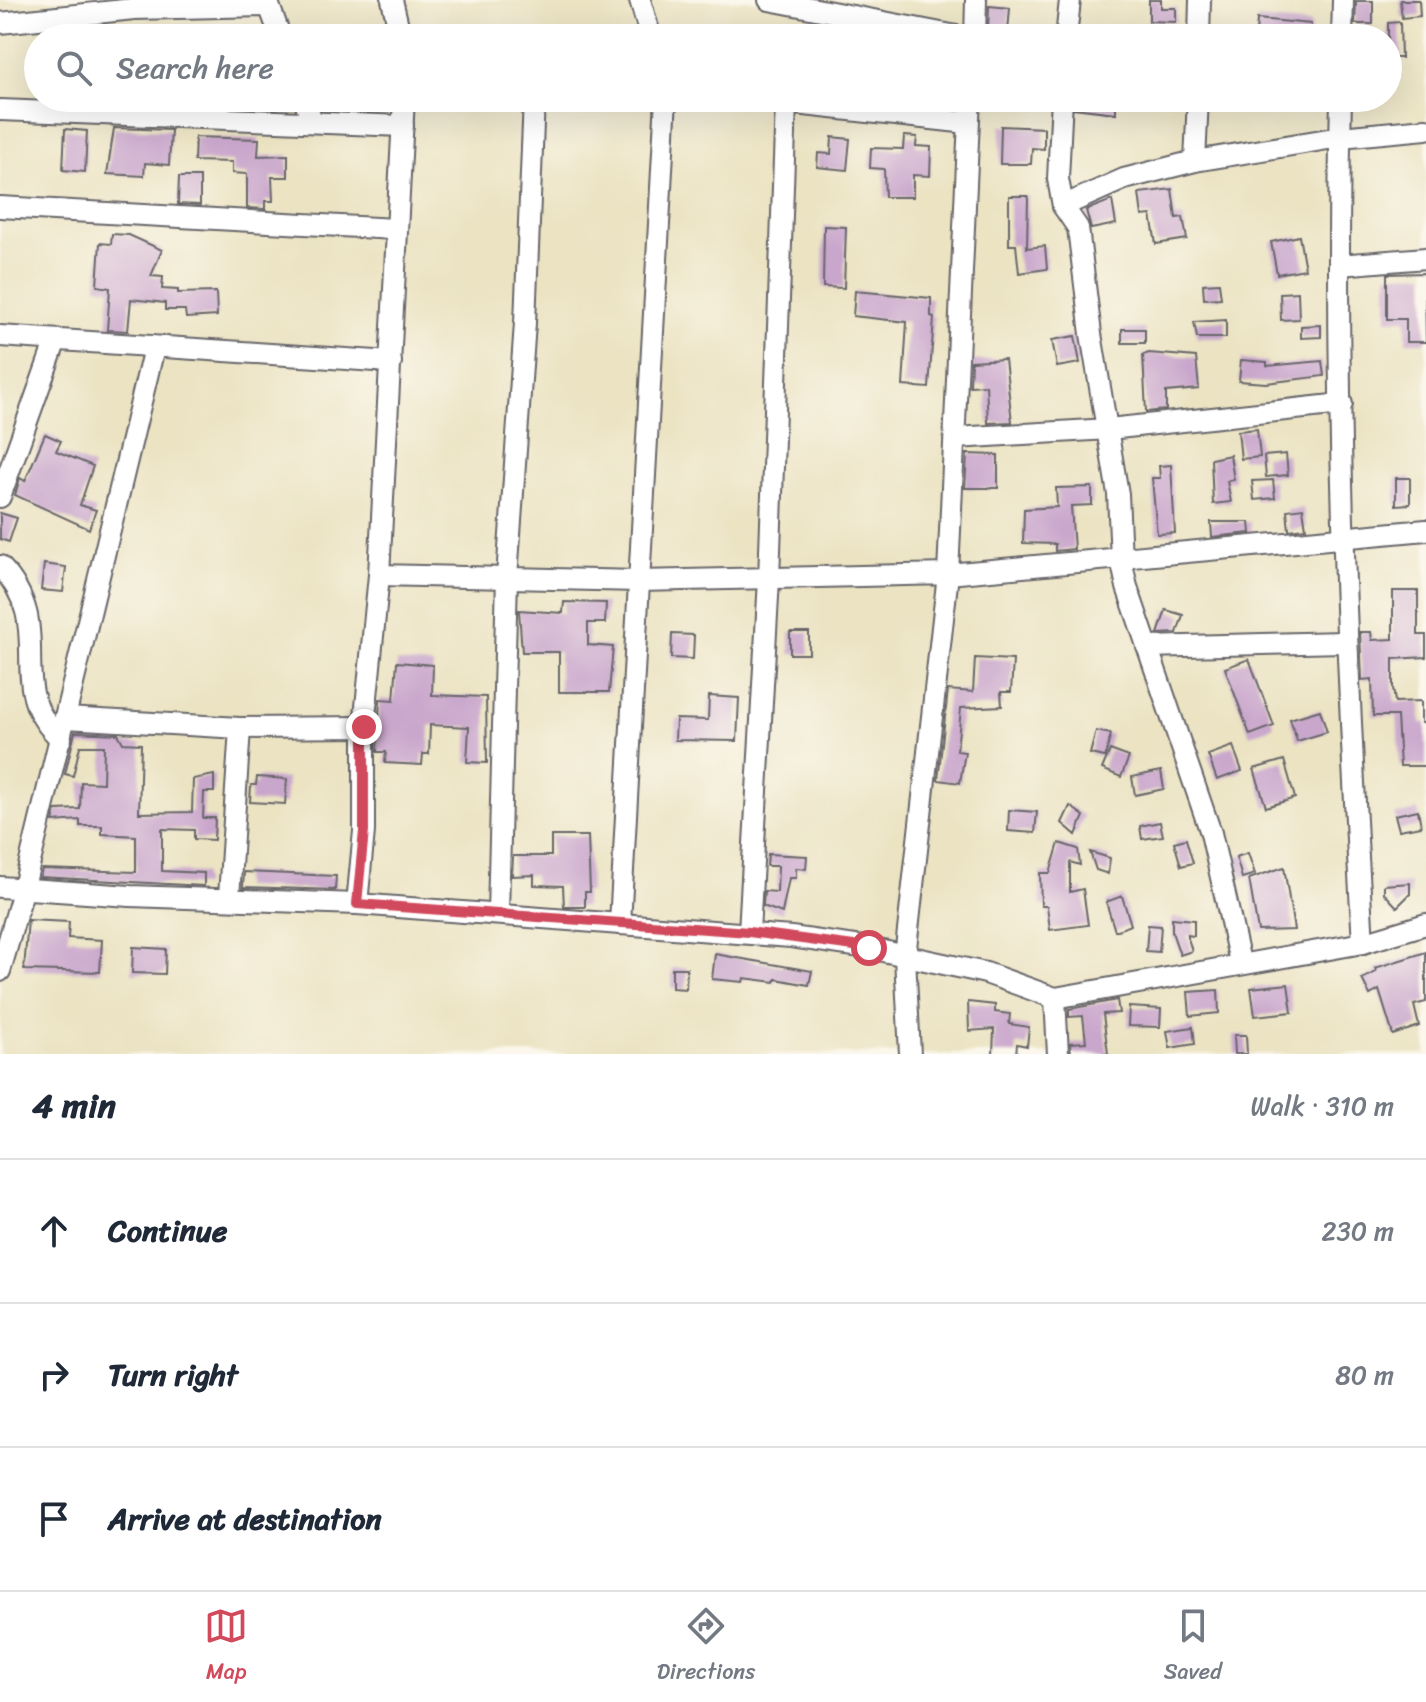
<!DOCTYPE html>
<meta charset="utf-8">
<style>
:root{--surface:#fff;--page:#f6f6f7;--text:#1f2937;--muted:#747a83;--line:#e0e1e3;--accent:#d1495b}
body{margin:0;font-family:Sriracha,sans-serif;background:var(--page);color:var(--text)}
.stop{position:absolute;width:24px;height:24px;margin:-18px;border:6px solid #d1495b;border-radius:50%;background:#fff}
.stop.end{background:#d1495b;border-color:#fff;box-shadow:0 2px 8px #0008}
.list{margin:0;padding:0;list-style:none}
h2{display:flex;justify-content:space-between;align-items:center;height:104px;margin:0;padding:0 32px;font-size:34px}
h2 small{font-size:26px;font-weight:400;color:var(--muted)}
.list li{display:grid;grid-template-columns:52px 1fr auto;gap:24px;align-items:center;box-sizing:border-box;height:144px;padding:0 32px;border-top:2px solid var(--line)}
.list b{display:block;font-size:30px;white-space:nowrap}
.list em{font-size:26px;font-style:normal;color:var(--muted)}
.icon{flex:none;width:44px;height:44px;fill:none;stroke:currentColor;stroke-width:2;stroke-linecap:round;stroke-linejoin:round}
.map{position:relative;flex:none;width:1426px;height:1054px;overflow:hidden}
.search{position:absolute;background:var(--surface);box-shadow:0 8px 32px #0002;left:24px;right:24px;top:24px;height:88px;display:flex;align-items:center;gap:20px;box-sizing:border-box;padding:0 28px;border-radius:44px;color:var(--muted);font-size:30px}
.sheet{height:536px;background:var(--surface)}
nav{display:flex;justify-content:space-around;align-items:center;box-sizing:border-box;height:112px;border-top:2px solid var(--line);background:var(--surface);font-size:22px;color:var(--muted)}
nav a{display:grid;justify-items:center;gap:4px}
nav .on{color:var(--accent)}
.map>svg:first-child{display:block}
</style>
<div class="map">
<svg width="1426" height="1054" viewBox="0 0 1426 1054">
<rect width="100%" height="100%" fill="#fbf7ec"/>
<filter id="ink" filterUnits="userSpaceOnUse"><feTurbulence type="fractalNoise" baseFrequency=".0125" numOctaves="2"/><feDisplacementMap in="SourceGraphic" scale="16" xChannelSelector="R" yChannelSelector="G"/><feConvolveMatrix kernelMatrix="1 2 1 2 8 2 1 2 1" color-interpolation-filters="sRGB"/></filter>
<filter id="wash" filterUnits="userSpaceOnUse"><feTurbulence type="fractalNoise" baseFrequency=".006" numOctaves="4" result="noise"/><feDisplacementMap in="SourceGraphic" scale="32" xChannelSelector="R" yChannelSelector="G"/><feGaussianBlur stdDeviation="1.8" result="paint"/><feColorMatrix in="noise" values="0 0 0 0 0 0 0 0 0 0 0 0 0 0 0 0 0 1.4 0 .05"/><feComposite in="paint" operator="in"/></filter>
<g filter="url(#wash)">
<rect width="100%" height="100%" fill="#ebe3c2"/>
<g id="blocks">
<g fill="#c9a6cc">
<path d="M1149 0H1161V8H1176V22L1149 21Z"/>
<path d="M1400 0H1419L1420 16 1402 18Z"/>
<path d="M1356 1H1373V24H1355Z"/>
<path d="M989 6 1010 8 1008 32 988 30Z"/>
<path d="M1257 19 1311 24 1310 38 1256 35Z"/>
<path d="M1400 22 1401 58H1388V23Z"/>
<path d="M116 98H213L212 105 116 102Z"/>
<path d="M226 98H256L263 105 233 106Z"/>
<path d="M1075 98H1116V113L1074 108Z"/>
<path d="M1001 126 1044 128V149L1032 148 1031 164H1000Z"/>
<path d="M114 128 171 130 169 165 145 163 144 176 107 174Z"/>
<path d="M65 129 87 131 85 172 63 170Z"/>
<path d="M904 136 917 137 916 146 931 147 930 176 913 175V197H885L884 169 870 168 871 148 903 149Z"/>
<path d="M195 137 259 139 258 156 288 155V177H272L273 201H265V209L247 208V174L232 173V162L194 161Z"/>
<path d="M832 137 850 139 847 170 817 167 818 153 831 154Z"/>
<path d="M179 177H200V205L178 204Z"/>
<path d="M1172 189 1176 218 1183 217 1187 239 1156 244 1151 215 1142 216 1139 193Z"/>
<path d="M1009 196H1028L1027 248 1045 246 1047 269 1019 273 1016 245H1009Z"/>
<path d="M1112 200 1116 224 1091 229 1086 210Z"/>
<path d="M824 226 846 227 844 288 823 287Z"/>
<path d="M112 234 129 235 162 250 151 276 163 277 162 289 178 290V293L216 292 217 316 186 318 185 310H165V303L131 299 128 331 107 330 110 288 97 286 100 243 111 244Z"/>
<path d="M1299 236 1305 269 1277 274 1271 242Z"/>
<path d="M1425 273 1426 342H1406V319H1387V274Z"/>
<path d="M1219 283 1221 298 1204 299 1203 284Z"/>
<path d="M855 291 931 298V316L934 317 929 388 903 386 907 322 853 316Z"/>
<path d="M1298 292 1299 319 1281 320 1280 293Z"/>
<path d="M1226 320V338H1197L1194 322Z"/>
<path d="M1321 325V337L1301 338V326Z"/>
<rect x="1122" y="329" width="23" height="14"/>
<path d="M1075 336 1080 363 1057 367 1052 340Z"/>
<path d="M1149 353 1196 357 1199 389 1166 392V410L1146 412 1143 355Z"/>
<path d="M1005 359 1012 422 988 423 986 385 970 386 971 361Z"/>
<path d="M1241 360 1267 362V366L1322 361 1324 376 1266 383 1239 381Z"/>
<path d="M1257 429 1260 457 1241 459 1238 431Z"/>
<path d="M45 434 61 441 56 451 93 466 80 505 96 510 89 529 15 495 20 478 25 481Z"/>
<path d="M967 454 998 455V488H965Z"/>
<path d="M1286 454 1288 475 1266 477 1264 456Z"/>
<path d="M1230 455 1234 480 1227 481 1231 502 1213 504 1211 459Z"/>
<path d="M1171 465 1175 533 1157 534 1152 478H1160L1159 466Z"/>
<path d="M1396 478H1410V504L1396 505Z"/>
<path d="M1273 480 1275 498 1254 500 1252 481Z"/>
<path d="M1092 487V505L1071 506 1074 549 1055 551V544L1023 543 1024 509 1057 507 1056 488Z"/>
<path d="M1303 508 1306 528 1289 530 1287 510Z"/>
<path d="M0 513 17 518 9 542 0 539Z"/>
<path d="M1211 522H1250L1251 533 1212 537Z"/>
<path d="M44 564 66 567 63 592 41 590Z"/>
<path d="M1393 591H1418V635H1426V657L1393 659V688L1395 702 1421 701V723H1426V766H1400L1397 716H1373L1372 679 1362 680 1360 632H1371L1372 640 1393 639Z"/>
<path d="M564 602 606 603 605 623H588V645L613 647 609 692H559V652H522L519 610 563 613Z"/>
<path d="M1166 610 1183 615 1177 633 1158 634Z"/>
<rect x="790" y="632" width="19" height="22"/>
<path d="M672 634 694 635 693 659 671 658Z"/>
<path d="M975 658 1013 660 1011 692H1001L1002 706 961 708 957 751 965 752 960 783 938 780 948 690 973 692Z"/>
<path d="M1249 659 1274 726 1250 735 1225 668Z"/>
<path d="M397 662 433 665 432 695 486 697 487 763 467 762 469 727 430 725 429 754H423L422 765 385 763 386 752H377L380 699 394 700Z"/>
<path d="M709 696 739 698 737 741 675 740 676 719 708 720Z"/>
<path d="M1320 710 1327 732 1297 741 1290 719Z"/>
<path d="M1096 731 1111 734 1105 757 1090 754Z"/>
<path d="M75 732 118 734 123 743 141 744 139 813 192 812 193 779 214 775V792H204L203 818H215L214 840 194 839V830L162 829V871L204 873V886L40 877 42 869 136 872V836L102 834V826H80V820L53 822 56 810 80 809 81 782 103 783 104 746H80L73 776 65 774Z"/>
<path d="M1233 746 1242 771 1217 780 1208 755Z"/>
<path d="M1110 750 1129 757 1121 777 1102 769Z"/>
<path d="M1284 760 1295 798 1266 807 1254 769Z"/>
<path d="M1161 771 1164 789 1135 795 1132 777Z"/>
<path d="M257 777 287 779 285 804 250 802 251 785H256Z"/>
<path d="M1070 806 1084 816 1076 835 1062 823Z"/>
<path d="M1009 810 1037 812 1035 833 1008 831Z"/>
<path d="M1418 810 1421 826 1399 830 1395 815Z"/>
<path d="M1160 822 1163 836 1142 839 1140 826Z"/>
<path d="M551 836H588L590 892H585V907H564L563 886 534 885V875L512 876 513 856H551Z"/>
<path d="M1186 839 1193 863 1181 866 1174 842Z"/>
<path d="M1059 843 1078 849 1080 865 1070 862V892L1083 889 1088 925 1050 930 1047 906H1041L1040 873H1050Z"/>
<path d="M1090 852 1110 858 1108 874 1096 870Z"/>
<path d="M1248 853 1255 874 1242 878 1236 857Z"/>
<path d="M768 854 807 856 806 869 796 868V878H789L782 913 763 906 764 891 777 892 778 866H767Z"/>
<path d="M1284 867 1294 930 1258 931 1249 879Z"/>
<path d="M244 872 336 876 335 890 243 887Z"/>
<path d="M1410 883V894L1397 907 1384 893V885Z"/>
<path d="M1122 896 1131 925 1115 931 1106 902Z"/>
<path d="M1172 918 1194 920V936L1187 935 1192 951 1180 955 1172 932Z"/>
<path d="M28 920 69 922 68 938 102 940 100 972 24 970Z"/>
<path d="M1148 925 1161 926 1159 952 1146 951Z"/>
<path d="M133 947 166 949 165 974 132 973Z"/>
<path d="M1426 952V1002L1414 1005 1419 1026 1393 1035 1379 990 1370 995 1362 979 1376 972 1375 968Z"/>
<path d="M715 954 812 971 809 985 776 979 775 982 744 978 743 982 712 979Z"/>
<path d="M672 968H687L686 989 672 988Z"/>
<path d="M1288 984 1292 1012 1255 1016 1251 988Z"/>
<path d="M1218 990 1219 1013 1190 1016 1188 992Z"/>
<path d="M1117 1000 1119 1013 1103 1014 1108 1054H1071L1070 1043 1086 1042 1083 1016 1069 1017V1009Z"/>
<path d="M968 1002 995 1005V1012L1010 1014 1009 1024 1029 1027 1027 1046 1017 1044 1016 1054H993L994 1029 969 1031Z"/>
<path d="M1129 1007 1161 1009 1160 1027 1128 1026Z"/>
<path d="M1193 1027 1195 1044 1170 1048 1167 1031Z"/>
<path d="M1234 1035H1246L1247 1054H1235Z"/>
</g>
</g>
</g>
<g filter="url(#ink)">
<use href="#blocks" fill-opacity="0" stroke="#68666a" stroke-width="2"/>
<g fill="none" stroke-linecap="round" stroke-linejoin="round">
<defs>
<g id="minor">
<path d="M267 0 281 38"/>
<path d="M392 0 401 38"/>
<path d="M640 0 651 38"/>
<path d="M769 0 967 38"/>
<path d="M0 23 134 9 269 6"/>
<path d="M975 38 976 0"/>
<path d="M1066 38 1070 0"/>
<path d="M1199 38 1200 0"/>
<path d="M1342 38 1343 0"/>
<path d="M303 98 313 122"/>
<path d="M739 98 968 123"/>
<path d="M970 98 948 574 1426 530"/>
<path d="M1062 98 1058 179 1063 206 1078 228 1091 334 1118 494 1121 559 1127 587 1211 833 1240 962"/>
<path d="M1341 98C1334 380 1346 662 1363 943"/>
<path d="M0 110 403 126"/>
<path d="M1195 161 1198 98"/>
<path d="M1063 206 1124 179 1195 161 1340 137 1426 129"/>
<path d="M0 207 395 229"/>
<path d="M1339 265 1426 258"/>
<path d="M0 336 391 362"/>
<path d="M955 438 1109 429 1342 404"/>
<path d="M0 497 56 340"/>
<path d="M0 566C60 630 0 685 61 739"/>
<path d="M379 575 639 581 948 574 905 957 910 1054"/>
<path d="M1147 647 1344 642"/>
<path d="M66 718 240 728 364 727"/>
<path d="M0 887 130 896 357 904 791 937 869 948 986 973 1055 998 1363 943 1426 924"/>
<path d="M229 897 240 728"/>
<path d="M357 904 364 831V727L379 575 404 98"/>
<path d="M498 913 507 577 525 323 534 98"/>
<path d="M620 924 666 98"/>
<path d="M749 932 769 579 786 103"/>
<path d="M0 971 23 891 154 348"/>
<path d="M1055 998 1058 1054"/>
</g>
</defs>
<use href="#minor" stroke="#68666a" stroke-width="24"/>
<use href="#minor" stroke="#fff" stroke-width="20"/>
</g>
</g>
<g fill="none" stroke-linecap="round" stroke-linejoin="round" filter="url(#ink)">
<path stroke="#d1495b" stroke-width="10" d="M364 727V831L357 904 749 932 869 948"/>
</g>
</svg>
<div class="stop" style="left:869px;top:948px"></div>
<div class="stop end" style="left:364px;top:727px"></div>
<div class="search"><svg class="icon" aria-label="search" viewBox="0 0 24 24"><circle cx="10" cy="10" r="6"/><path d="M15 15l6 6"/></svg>Search here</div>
</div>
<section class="sheet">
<h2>4 min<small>Walk · 310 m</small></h2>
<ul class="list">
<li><svg class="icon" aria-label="ahead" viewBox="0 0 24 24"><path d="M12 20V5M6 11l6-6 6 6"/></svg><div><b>Continue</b></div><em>230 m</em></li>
<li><svg class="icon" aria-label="right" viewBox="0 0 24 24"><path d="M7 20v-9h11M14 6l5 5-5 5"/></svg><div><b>Turn right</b></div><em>80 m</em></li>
<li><svg class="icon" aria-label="arrive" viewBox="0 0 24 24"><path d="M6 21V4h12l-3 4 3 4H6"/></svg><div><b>Arrive at destination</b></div></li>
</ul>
</section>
<nav>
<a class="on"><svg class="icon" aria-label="map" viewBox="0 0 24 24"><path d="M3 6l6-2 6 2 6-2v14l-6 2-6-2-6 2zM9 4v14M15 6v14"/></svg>Map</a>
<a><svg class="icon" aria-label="directions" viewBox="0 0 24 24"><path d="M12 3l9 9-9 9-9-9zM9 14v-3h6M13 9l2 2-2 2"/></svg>Directions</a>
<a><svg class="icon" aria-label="saved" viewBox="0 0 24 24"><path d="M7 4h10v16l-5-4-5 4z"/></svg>Saved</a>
</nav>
